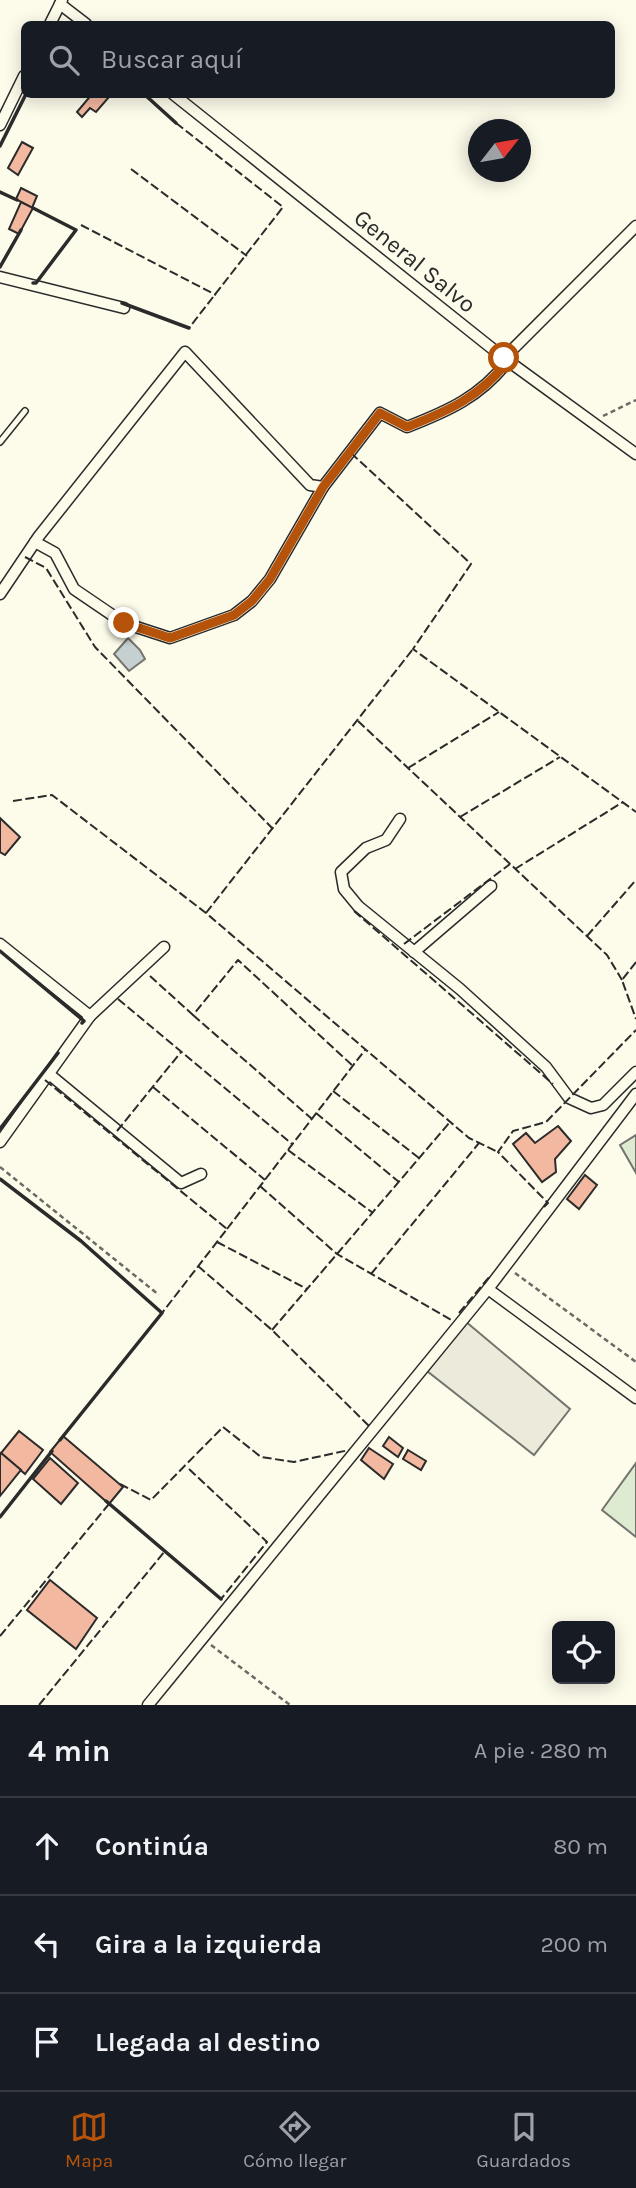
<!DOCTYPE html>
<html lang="es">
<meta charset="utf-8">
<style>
:root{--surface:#171b24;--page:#20242c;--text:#f1f3f6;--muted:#9ea1a6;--line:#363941;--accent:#b45309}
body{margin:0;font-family:Karla,sans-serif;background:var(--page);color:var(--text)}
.controls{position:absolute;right:21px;bottom:21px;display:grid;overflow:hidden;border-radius:10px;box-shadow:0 4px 18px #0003}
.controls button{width:63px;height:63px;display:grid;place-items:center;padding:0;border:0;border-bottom:2px solid var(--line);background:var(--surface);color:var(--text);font:35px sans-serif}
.compass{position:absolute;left:468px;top:119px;width:63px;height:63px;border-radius:50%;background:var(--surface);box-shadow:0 4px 18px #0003;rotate:59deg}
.stop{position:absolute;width:21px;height:21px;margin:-16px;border:5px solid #b45309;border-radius:50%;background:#fff}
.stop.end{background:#b45309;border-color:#fff;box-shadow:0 2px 7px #0008}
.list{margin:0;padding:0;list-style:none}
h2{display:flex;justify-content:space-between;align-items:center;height:91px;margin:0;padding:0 28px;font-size:30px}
h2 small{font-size:23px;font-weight:400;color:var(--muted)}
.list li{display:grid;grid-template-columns:46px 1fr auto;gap:21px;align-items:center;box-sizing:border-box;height:98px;padding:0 28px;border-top:2px solid var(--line)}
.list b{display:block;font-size:26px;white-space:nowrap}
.list em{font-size:23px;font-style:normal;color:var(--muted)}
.icon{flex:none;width:38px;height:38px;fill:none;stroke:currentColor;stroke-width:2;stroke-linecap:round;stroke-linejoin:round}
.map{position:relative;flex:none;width:636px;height:1705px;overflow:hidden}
.search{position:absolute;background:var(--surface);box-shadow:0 4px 18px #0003;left:21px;right:21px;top:21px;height:77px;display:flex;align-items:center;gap:18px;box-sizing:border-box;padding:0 24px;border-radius:10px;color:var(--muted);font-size:26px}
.sheet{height:385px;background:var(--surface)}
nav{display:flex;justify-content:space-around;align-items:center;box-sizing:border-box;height:98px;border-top:2px solid var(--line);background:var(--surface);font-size:19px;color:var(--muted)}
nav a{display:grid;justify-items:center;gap:4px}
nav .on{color:var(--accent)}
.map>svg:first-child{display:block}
</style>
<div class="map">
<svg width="636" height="1705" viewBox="0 0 636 1705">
<rect width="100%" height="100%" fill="#fdfbea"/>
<g fill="#deebd1" stroke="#74746e" stroke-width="2">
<path d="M636 1135V1173L620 1145Z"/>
<path d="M636 1463V1537L602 1510Z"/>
</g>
<path fill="#eceadb" stroke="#74746e" stroke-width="2" d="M465 1321 570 1409 534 1455 427 1371Z"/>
<path fill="#c7d0d0" stroke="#74746e" stroke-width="2" d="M128 638 140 650 145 659 129 671 114 654Z"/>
<g fill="#f2b8a0" stroke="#2b2b2b" stroke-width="2">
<path d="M92 94 109 97 96 112 90 108 82 117 77 112Z"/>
<path d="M22 142 33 148 18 175 8 168Z"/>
<path d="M21 188 37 196 32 208 16 199Z"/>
<path d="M21 202 33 208 19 234 9 229Z"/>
<path d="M0 818 20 837 5 855 0 852Z"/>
<path d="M558 1126 571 1141 555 1159 556 1172 542 1182 513 1144 526 1133 535 1143Z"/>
<path d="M585 1175 597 1185 579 1209 567 1199Z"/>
<path d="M19 1431 43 1450 25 1474 1 1453Z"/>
<path d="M63 1436 123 1487 109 1504 50 1452Z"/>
<path d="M389 1437 403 1448 398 1457 383 1446Z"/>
<path d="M369 1448 393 1464 384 1479 361 1460Z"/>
<path d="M408 1450 426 1461 421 1470 403 1459Z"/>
<path d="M1 1453 21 1470 0 1496V1455Z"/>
<path d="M50 1458 78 1483 61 1504 33 1479Z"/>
<path d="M50 1580 97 1618 76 1649 27 1610Z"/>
</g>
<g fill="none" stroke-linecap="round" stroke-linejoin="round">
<defs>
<path id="service" d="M0 442 25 411"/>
<g id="minor">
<path d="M60 4 86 24"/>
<path d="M50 24 62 0"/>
<path d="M173 94 504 358 636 454"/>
<path d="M0 125 24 76"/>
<path d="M0 277 124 308"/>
<path d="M504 358 636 226"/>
<path d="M35 542 55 553 74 589 124 623 170 638 234 615 252 601 270 579 323 487"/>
<path d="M0 594 39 536 185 352 310 485 323 487 380 413 407 427C448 411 480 397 508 361"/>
<path d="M400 819 386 840 366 848 341 872 344 889 358 906 460 989 546 1067 569 1098 591 1108 603 1105 636 1072"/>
<path d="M0 944 90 1016 164 947"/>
<path d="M414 952 491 886"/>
<path d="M49 1074 181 1183 201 1174"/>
<path d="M0 1142 90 1016"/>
<path d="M488 1289 636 1398"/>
<path d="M148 1705 488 1289 636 1094"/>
</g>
</defs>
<use href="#service" stroke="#2b2b2b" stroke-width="8"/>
<use href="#minor" stroke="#2b2b2b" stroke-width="13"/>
<g stroke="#6a6964" stroke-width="2.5" stroke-dasharray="5 3.5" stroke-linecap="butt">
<path d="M603 416 636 400"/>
<path d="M0 1167 159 1295"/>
<path d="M515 1273 636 1362"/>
<path d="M211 1645 290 1705"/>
</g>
<use href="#service" stroke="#fdfbea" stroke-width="5"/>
<use href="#minor" stroke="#fdfbea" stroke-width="10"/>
<g stroke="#2b2b2b" stroke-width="2" stroke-dasharray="9 3.5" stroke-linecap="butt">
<path d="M176 123 283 207 189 328"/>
<path d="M131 169 247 256"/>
<path d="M81 225 216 295"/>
<path d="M351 453 471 564 413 649 636 812"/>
<path d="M25 557 46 568 95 647 273 829"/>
<path d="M358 721 607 955 622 980"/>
<path d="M408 768 499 712"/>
<path d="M13 801 52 795 206 913 469 1138 498 1152"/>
<path d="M460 817 560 757"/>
<path d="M515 869 623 802"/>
<path d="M354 911 553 1084"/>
<path d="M206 913 413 649"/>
<path d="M587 936 636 880"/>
<path d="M404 944 510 864"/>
<path d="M636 962 622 980 636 1019"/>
<path d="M150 976 193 1015 238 960 353 1066"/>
<path d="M118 999 292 1144"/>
<path d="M193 1015 312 1119"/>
<path d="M45 1080 227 1229 162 1313"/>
<path d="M153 1087 265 1180"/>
<path d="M333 1091 419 1158"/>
<path d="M316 1113 399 1182"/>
<path d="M117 1131 181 1052"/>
<path d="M288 1150 373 1213"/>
<path d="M260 1186 337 1254 453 1321"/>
<path d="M544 1207 548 1203 498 1152 513 1131 546 1122 636 1030"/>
<path d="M227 1229 365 1050"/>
<path d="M217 1242 307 1289"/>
<path d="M198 1266 272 1330 369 1426"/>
<path d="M371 1274 479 1143"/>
<path d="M459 1313 490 1276"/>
<path d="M272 1330 450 1122"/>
<path d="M189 1469 267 1542 221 1599"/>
<path d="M120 1484 151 1500 223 1427 261 1457 294 1462 349 1450"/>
<path d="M0 1636 109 1504"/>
<path d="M39 1705 165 1551"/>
</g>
<g stroke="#2b2b2b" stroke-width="3.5">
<path d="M144 94 176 123"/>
<path d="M0 146 26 94"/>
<path d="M0 192 17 200"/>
<path d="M33 208 76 230 36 283H33"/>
<path d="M0 267 21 230"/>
<path d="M122 303 189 328"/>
<path d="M0 951 84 1021 82 1023"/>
<path d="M0 1129 58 1053"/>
<path d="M0 1179 81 1241 162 1313 60 1440"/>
<path d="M106 1501 221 1599"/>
<path d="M0 1517 52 1451"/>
</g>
</g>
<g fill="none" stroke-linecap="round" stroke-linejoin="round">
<path stroke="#b45309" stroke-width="9" d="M124 623 170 638 234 615 252 601 270 579 323 487 380 413 407 427C448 411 480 397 508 361L504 358"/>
</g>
<g text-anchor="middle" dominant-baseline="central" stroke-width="5" stroke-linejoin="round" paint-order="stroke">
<g font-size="24" fill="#2b2b2b" stroke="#fdfbea">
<text transform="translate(415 261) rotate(39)">General Salvo</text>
</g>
</g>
</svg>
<div class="controls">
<button><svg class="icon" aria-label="locate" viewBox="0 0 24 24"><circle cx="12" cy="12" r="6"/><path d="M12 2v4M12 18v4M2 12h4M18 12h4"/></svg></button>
</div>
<svg class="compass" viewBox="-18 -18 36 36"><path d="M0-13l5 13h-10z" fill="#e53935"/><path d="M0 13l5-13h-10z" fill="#9ea1a6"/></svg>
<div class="stop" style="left:504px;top:358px"></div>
<div class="stop end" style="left:124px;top:623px"></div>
<div class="search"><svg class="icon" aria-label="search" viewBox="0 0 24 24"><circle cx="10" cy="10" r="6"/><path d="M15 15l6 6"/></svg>Buscar aquí</div>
</div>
<section class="sheet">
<h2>4 min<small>A pie · 280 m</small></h2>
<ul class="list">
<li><svg class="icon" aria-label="ahead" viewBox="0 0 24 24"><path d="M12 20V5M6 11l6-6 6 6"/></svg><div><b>Continúa</b></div><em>80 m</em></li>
<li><svg class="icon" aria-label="left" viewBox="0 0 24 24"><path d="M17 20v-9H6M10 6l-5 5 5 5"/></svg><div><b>Gira a la izquierda</b></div><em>200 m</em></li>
<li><svg class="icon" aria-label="arrive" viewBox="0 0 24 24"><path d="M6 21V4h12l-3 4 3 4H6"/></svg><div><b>Llegada al destino</b></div></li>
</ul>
</section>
<nav>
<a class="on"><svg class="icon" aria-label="map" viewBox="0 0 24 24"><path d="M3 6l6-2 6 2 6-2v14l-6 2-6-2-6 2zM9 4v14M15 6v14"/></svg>Mapa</a>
<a><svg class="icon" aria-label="directions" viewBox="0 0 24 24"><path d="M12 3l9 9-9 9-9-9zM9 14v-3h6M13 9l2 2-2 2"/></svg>Cómo llegar</a>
<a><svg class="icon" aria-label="saved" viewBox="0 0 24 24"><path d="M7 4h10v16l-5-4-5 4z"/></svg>Guardados</a>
</nav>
